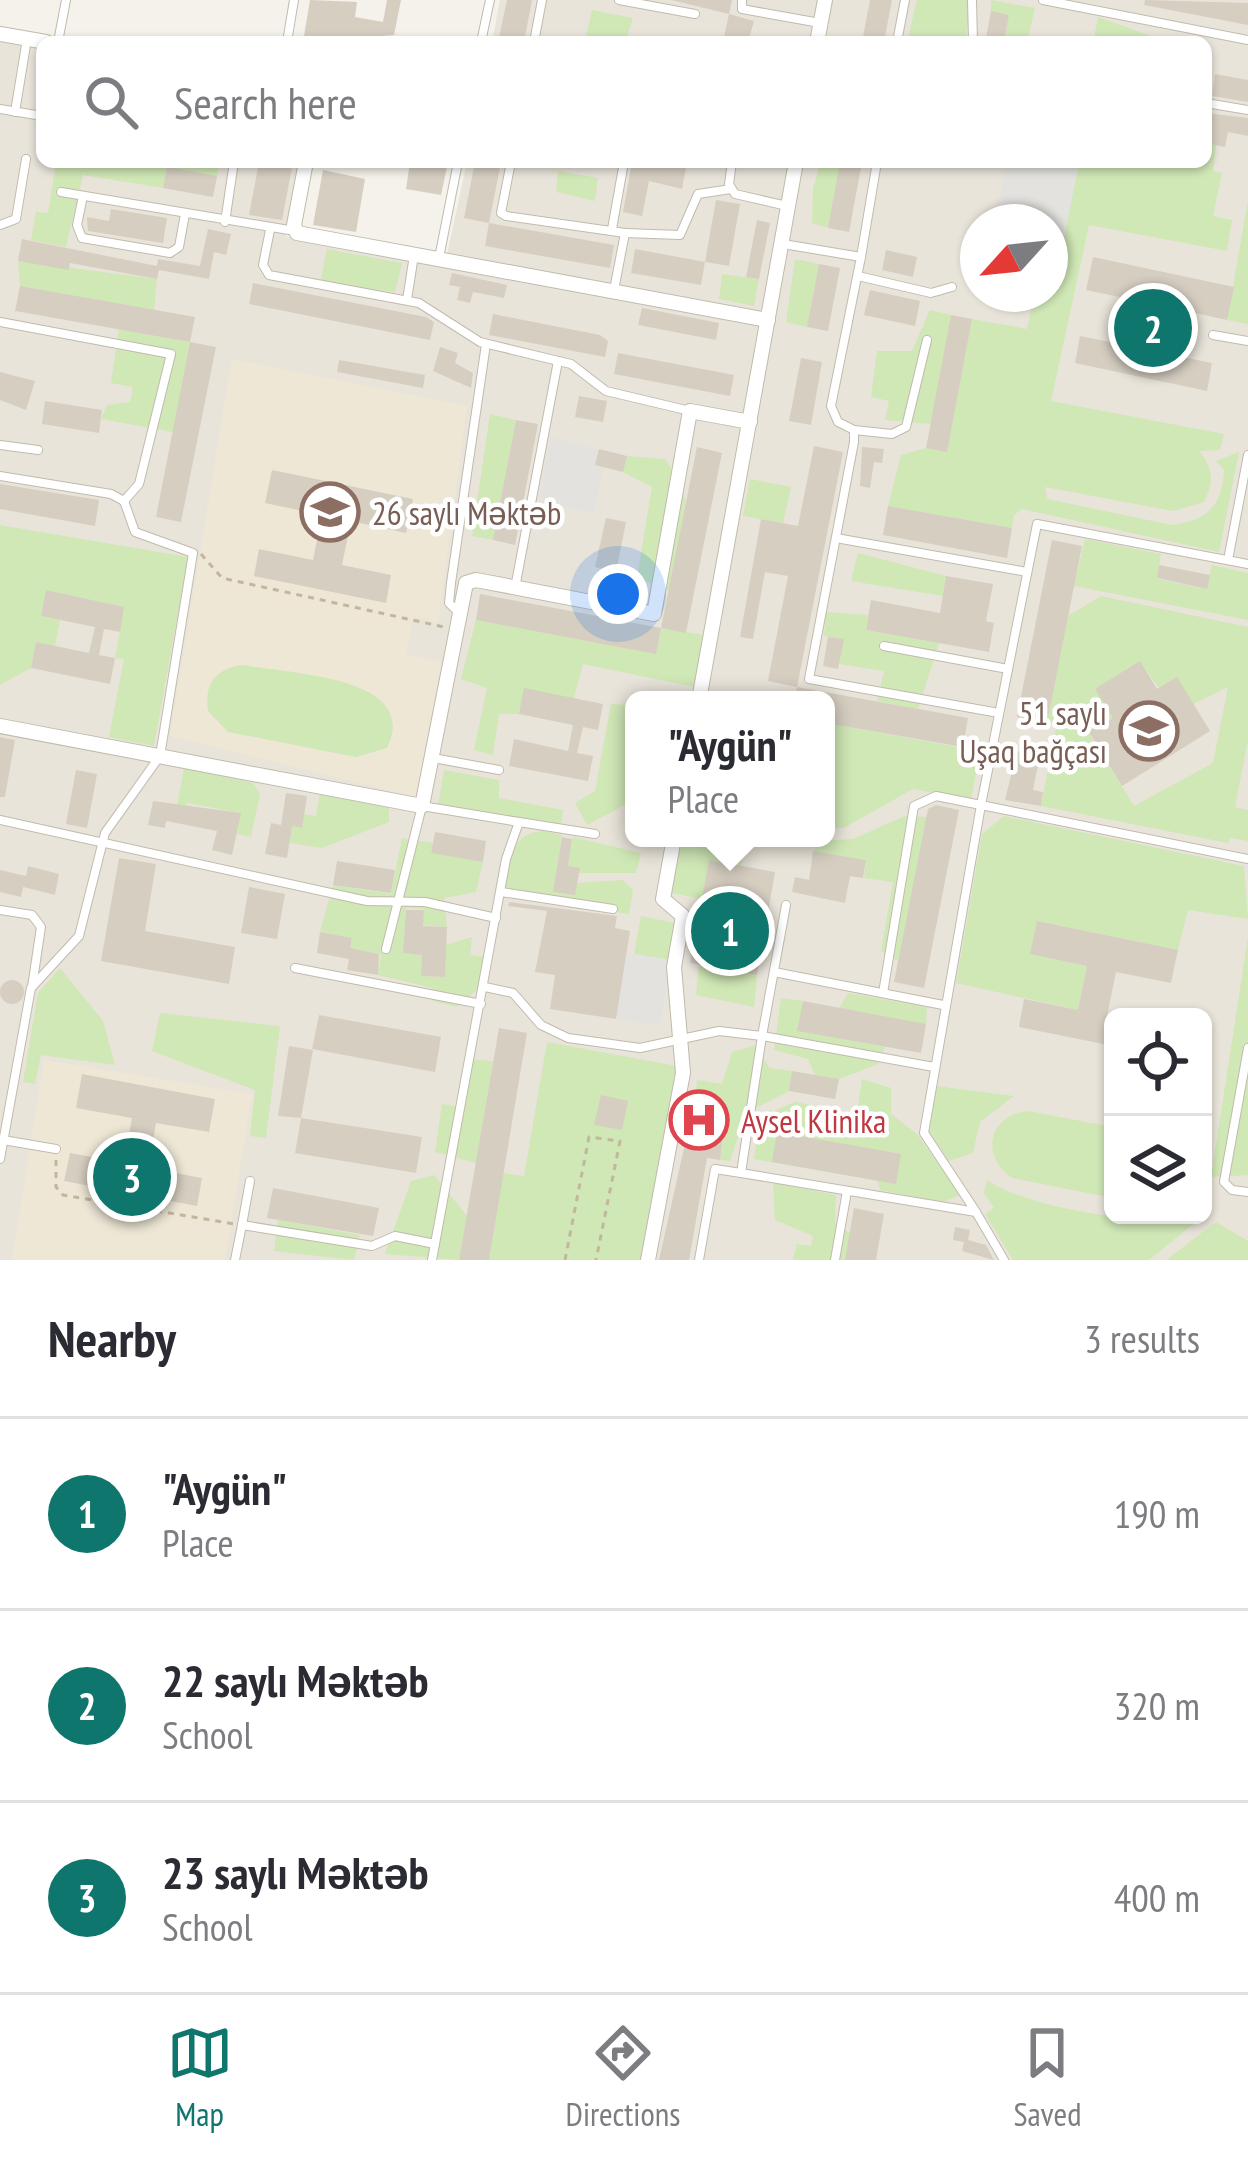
<!DOCTYPE html>
<meta charset="utf-8">
<style>
:root{--surface:#fff;--page:#f7f7f7;--text:#2b2b33;--muted:#7c7c81;--line:#e1e1e2;--accent:#0f766e}
body{margin:0;font-family:"PT Sans Narrow",sans-serif;background:var(--page);color:var(--text)}
.controls{position:absolute;right:36px;bottom:36px;display:grid;overflow:hidden;border-radius:18px;box-shadow:0 3px 9px #0004}
.controls button{width:108px;height:108px;display:grid;place-items:center;padding:0;border:0;border-bottom:3px solid var(--line);background:var(--surface);color:var(--text);font:60px sans-serif}
.compass{position:absolute;left:960px;top:204px;width:108px;height:108px;border-radius:50%;background:var(--surface);box-shadow:0 3px 9px #0004;rotate:243deg}
.you{position:absolute;left:618px;top:594px;width:42px;height:42px;margin:-30px;border:9px solid #fff;border-radius:50%;background:#1a73e8;box-shadow:0 0 0 18px #1a73e833}
.badge{display:grid;place-items:center;width:78px;height:78px;border-radius:50%;background:var(--accent);color:#fff;font-size:39px;font-weight:700}
.pin{position:absolute;translate:-50% -50%;border:6px solid #fff;box-shadow:0 3px 12px #0006}
.popup{position:absolute;left:625px;top:691px;width:210px;height:156px;box-sizing:border-box;display:grid;place-content:center;border-radius:18px;background:var(--surface);filter:drop-shadow(0 3px 9px #0005);font-size:39px;white-space:nowrap;color:var(--muted)}
.popup b{font-size:45px;color:var(--text)}
.popup::after{content:'';position:absolute;left:50%;top:100%;margin-left:-24px;border:24px solid transparent;border-top-color:var(--surface)}
.list{margin:0;padding:0;list-style:none}
h2{display:flex;justify-content:space-between;align-items:center;height:156px;margin:0;padding:0 48px;font-size:51px}
h2 small{font-size:39px;font-weight:400;color:var(--muted)}
.list li{display:grid;grid-template-columns:78px 1fr auto;gap:36px;align-items:center;box-sizing:border-box;height:192px;padding:0 48px;border-top:3px solid var(--line)}
.list b{display:block;font-size:45px;white-space:nowrap}
.list p{margin:0;font-size:39px;white-space:nowrap;color:var(--muted)}
.list em{font-size:39px;font-style:normal;color:var(--muted)}
.icon{flex:none;width:66px;height:66px;fill:none;stroke:currentColor;stroke-width:2;stroke-linecap:round;stroke-linejoin:round}
.map{position:relative;flex:none;width:1248px;height:1260px;overflow:hidden}
.search{position:absolute;background:var(--surface);box-shadow:0 3px 9px #0004;left:36px;right:36px;top:36px;height:132px;display:flex;align-items:center;gap:30px;box-sizing:border-box;padding:0 42px;border-radius:18px;color:var(--muted);font-size:45px}
.sheet{height:732px;background:var(--surface)}
nav{display:flex;justify-content:space-around;align-items:center;box-sizing:border-box;height:168px;border-top:3px solid var(--line);background:var(--surface);font-size:33px;color:var(--muted)}
nav a{display:grid;justify-items:center;gap:6px}
nav .on{color:var(--accent)}
.map>svg:first-child{display:block}
</style>
<div class="map">
<svg width="1248" height="1260" viewBox="0 0 1248 1260">
<rect width="100%" height="100%" fill="#f5f2eb"/>
<path fill="#e9e4da" fill-rule="evenodd" d="M500 0H1248V1260H0V40L42 48V162H300L286 236 445 264 467 162H1206V42H492ZM978 222H1050V294H978ZM634 700H826V838H634ZM1113 1017H1203V1215H1113Z"/>
<g fill="#eee7d6">
<path d="M232 359 467 406 438 622 413 617 406 654 441 662 417 797 170 736Z"/>
<path d="M44 1060 252 1094 225 1260H12Z"/>
</g>
<g fill="#d0e7b6" fill-rule="evenodd">
<path d="M917 0H971L965 42H907Z"/>
<path d="M991 0 1035 8 1027 42 1004 41 1009 15 991 11Z"/>
<path d="M592 10 633 18 625 42H585Z"/>
<path d="M1098 17 1168 42 1094 38Z"/>
<path d="M1206 143 1216 145 1213 171 1222 173 1213 216 1232 220 1227 251 1089 225 1051 401 1224 434 1220 450 1199 451C1214 468 1214 482 1204 502L1173 511 1045 487 1047 499 1172 525C1208 520 1222 506 1224 470L1216 461 1239 452 1219 552 1022 509 1014 515 1012 528 888 506 901 455 926 448 947 451 972 319 1027 329 1034 294H1050V272H1057L1079 162H1206Z"/>
<path d="M56 162H219L217 176 167 168 163 188 83 175 66 247 31 240 36 212 48 213Z"/>
<path d="M821 162H840L828 228 812 223 813 188Z"/>
<path d="M558 171 598 178 595 201 556 192Z"/>
<path d="M1248 201V324L1227 320Z"/>
<path d="M327 249 402 263 395 292 320 283Z"/>
<path d="M795 259 819 264 807 327 786 322Z"/>
<path d="M18 261 157 279 154 310 20 286Z"/>
<path d="M722 274 759 279 754 306 719 299Z"/>
<path d="M930 310 951 315 931 424 885 420 889 401 871 397 877 351H912Z"/>
<path d="M119 329 190 342 173 432 101 419 107 405 130 402 133 387 111 383Z"/>
<path d="M490 414 516 420 493 540 472 536Z"/>
<path d="M627 456 666 459 686 500 669 591 637 578 652 487 623 472Z"/>
<path d="M750 479 791 487 783 523 743 516Z"/>
<path d="M0 525 188 557 154 746 109 737 124 659 115 658 124 607 46 590 41 616 60 620 55 646 36 642 31 668 0 685Z"/>
<path d="M1085 539 1161 554 1157 579 1206 589 1212 565 1248 573V620L1074 586Z"/>
<path d="M858 553 946 576 943 596 851 581Z"/>
<path d="M1101 596 1248 627V740L1235 807 1248 810V841L1230 838 1228 843 1041 806 1056 728 1047 723 1068 616ZM1140 662 1159 688 1193 704 1228 687 1213 763 1134 806 1089 733 1122 712Z"/>
<path d="M826 612 868 615 866 630 939 643 918 709 877 701 884 671 839 664 843 640 824 636Z"/>
<path d="M476 620 656 653 661 628 704 635 694 687 583 664 574 698 519 714H499L493 755 474 750 487 688 461 679Z"/>
<path d="M243 665C289 674 422 676 387 748L356 757 228 732 208 711C204 684 216 668 243 665Z"/>
<path d="M611 704 634 705V800L587 825 575 803 595 791Z"/>
<path d="M826 723 980 751 971 800 913 789 844 828H826Z"/>
<path d="M184 768 253 783 260 794 251 837 237 834 240 813 187 803 182 824 174 822Z"/>
<path d="M444 770 499 780V798L563 810 561 824 438 805Z"/>
<path d="M320 793 389 807V822L322 848 289 843 292 826 302 828 304 814 316 816Z"/>
<path d="M905 816 927 817 898 961 881 951 893 882 864 878 866 860 814 851 819 841 853 839Z"/>
<path d="M1004 816 1244 866 1248 919 1188 910 1178 950 1037 921 1031 954 1087 966 1078 1010 956 983 982 834Z"/>
<path d="M543 831 562 835 554 888 575 892 577 883 623 880 633 890 629 914 505 894C509 867 508 833 543 831Z"/>
<path d="M573 837 641 853 636 873H579L568 866Z"/>
<path d="M402 838 433 843 431 852 483 862 476 892 444 898 447 927 423 925 424 909 406 908 403 953 422 955 421 976 445 977 446 945 472 937 470 955 485 957 479 988 457 1007 433 1001 432 988 378 975 381 954 350 948 352 938 320 932 333 885 391 894Z"/>
<path d="M681 838H745L741 866 709 861 702 899 671 893Z"/>
<path d="M641 916 675 923 670 960 634 954Z"/>
<path d="M1248 937V1175L1211 1177Z"/>
<path d="M699 964 757 975 754 1007 696 995Z"/>
<path d="M60 968 103 1021 115 1065 41 1055 35 1084 23 1082 38 993Z"/>
<path d="M848 993 927 1007 926 1024 839 1008Z"/>
<path d="M781 998 803 1001 798 1031 885 1047 878 1064 839 1079 815 1075 808 1059 774 1050Z"/>
<path d="M160 1013 280 1026 266 1138 250 1136 255 1090 152 1051Z"/>
<path d="M547 1042 677 1066 641 1260H489L503 1173 524 1176Z"/>
<path d="M756 1045 769 1068 792 1071 789 1091 746 1113 730 1161 720 1160 723 1141 707 1138 726 1105 695 1099 697 1080 722 1084 732 1052Z"/>
<path d="M469 1059 493 1061 476 1163 435 1152 442 1104 460 1107Z"/>
<path d="M862 1079 891 1088V1114L917 1134 960 1195 943 1202 880 1190 878 1181 896 1184 754 1159 760 1117 795 1102 857 1114Z"/>
<path d="M936 1086 1014 1096 980 1122 973 1153 949 1161 929 1131Z"/>
<path d="M1028 1111 1113 1127V1198L1012 1178C980 1156 988 1115 1028 1111Z"/>
<path d="M434 1175 467 1216 459 1260 385 1254 411 1181Z"/>
<path d="M987 1180C1023 1206 1143 1228 1186 1215L1196 1222 1149 1260H1013L985 1214 994 1208 984 1193Z"/>
<path d="M773 1183 836 1195 835 1223 850 1233 845 1260H793L797 1244 811 1246 813 1236 775 1220Z"/>
<path d="M278 1220 360 1235 354 1260 274 1251Z"/>
<path d="M1216 1222 1248 1241V1260H1166Z"/>
</g>
<g fill="#e4e2df">
<path d="M1007 162H1079L1057 273 1050 272V222H995Z"/>
<path d="M550 437 599 449 596 465 603 467 594 513 539 502Z"/>
<path d="M627 953 670 960 660 1026 616 1019Z"/>
</g>
<g fill="#d6cec1">
<path d="M310 0 357 2 355 17 383 22 387 0H401L394 35 303 42Z"/>
<path d="M507 0H532L524 42H498Z"/>
<path d="M671 0H732L729 14Z"/>
<path d="M870 0H892L884 42H862Z"/>
<path d="M1145 0 1248 3V25L1144 5Z"/>
<path d="M991 11 1009 15 1004 41 986 38Z"/>
<path d="M729 14 754 21 748 42H723Z"/>
<path d="M1215 74 1248 80V102L1212 96Z"/>
<path d="M1206 113 1248 118V136L1228 132 1225 147 1206 143Z"/>
<path d="M259 162H293L282 220 249 215Z"/>
<path d="M410 162H448L441 195 406 189Z"/>
<path d="M475 162H501L489 223 464 218Z"/>
<path d="M632 162H687L682 189 649 181 642 216 623 212Z"/>
<path d="M840 162H862L849 232 828 228Z"/>
<path d="M167 167 217 176 213 197 163 188Z"/>
<path d="M323 170 365 179 356 232 313 225Z"/>
<path d="M716 200 740 204 729 266 705 262Z"/>
<path d="M111 209 167 218 163 243 88 231 87 217 109 221Z"/>
<path d="M757 220 770 223 759 279 746 277Z"/>
<path d="M489 223 614 245 610 268 485 246Z"/>
<path d="M208 229 231 234 226 255 214 252 209 279 159 270 157 279 70 263 69 270 18 261 22 239 157 266 158 259 200 266Z"/>
<path d="M635 249 705 262 701 285 631 273Z"/>
<path d="M886 250 917 257 913 277 882 270Z"/>
<path d="M1093 257 1234 287 1227 320 1172 308 1163 353 1212 363 1207 391 1075 363 1080 336 1134 347 1143 302 1086 290Z"/>
<path d="M819 264 840 268 828 331 807 327Z"/>
<path d="M452 273 507 285 504 298 473 292 470 303 457 300 460 287 449 285Z"/>
<path d="M253 283 426 317 434 322 430 340 249 304Z"/>
<path d="M20 286 195 317 190 342 15 311Z"/>
<path d="M870 290 920 301 915 326 864 315Z"/>
<path d="M642 308 719 323 716 340 638 325Z"/>
<path d="M493 314 600 335 608 341 605 357 489 335Z"/>
<path d="M951 315 972 319 947 452 926 448Z"/>
<path d="M190 342 216 347 181 522 156 517Z"/>
<path d="M440 347 458 353 455 363 473 373 471 388 433 371Z"/>
<path d="M618 353 734 375 730 396 614 374Z"/>
<path d="M801 358 822 362 811 425 789 421Z"/>
<path d="M339 360 425 375 423 388 337 372Z"/>
<path d="M0 372 35 381 26 410 0 400Z"/>
<path d="M579 396 607 401 603 422 575 417Z"/>
<path d="M45 401 102 410 99 433 42 424Z"/>
<path d="M516 420 538 424 515 545 493 540Z"/>
<path d="M814 446 843 452 797 687 768 681 788 576 765 572 753 639 740 637 761 519 798 526Z"/>
<path d="M697 447 722 453 686 633 661 628Z"/>
<path d="M862 447 884 449 882 463 874 462 870 488 860 486Z"/>
<path d="M599 449 627 456 623 472 595 465Z"/>
<path d="M272 470 413 499 406 533 351 521 342 565 391 575 386 603 254 576 259 549 313 560 322 515 265 503Z"/>
<path d="M0 484 99 500 95 526 0 509Z"/>
<path d="M888 506 1012 528 1007 558 883 535Z"/>
<path d="M606 518 626 522 616 572 595 567Z"/>
<path d="M1052 540 1082 546 1047 723 1017 717Z"/>
<path d="M1159 565 1210 575 1207 589 1157 578Z"/>
<path d="M946 576 993 584 986 621 994 623 989 652 866 630 871 600 940 613Z"/>
<path d="M46 590 124 607 120 632 104 629 99 655 115 658 110 684 31 668 36 642 89 653 95 627 41 616Z"/>
<path d="M480 594 661 628 656 654 476 620Z"/>
<path d="M828 637 844 639 838 669 823 666Z"/>
<path d="M1140 661 1157 689 1177 677 1210 731 1122 786 1089 732 1113 718 1095 689Z"/>
<path d="M797 687 968 718 963 747 826 723V700H795Z"/>
<path d="M524 688 603 704 598 730 583 727 577 753 593 756 588 781 509 766 514 739 568 751 573 725 519 714Z"/>
<path d="M0 737 15 740 5 797H0Z"/>
<path d="M1017 751 1040 755 1033 790 1043 792 1041 806 1005 800Z"/>
<path d="M76 770 97 774 87 828 66 824Z"/>
<path d="M286 793 307 796 302 828 292 826 287 858 265 854 271 823 281 825Z"/>
<path d="M153 801 241 813 232 855 212 850 217 831 166 821 165 828 148 825Z"/>
<path d="M936 805 959 810 924 988 894 982 928 809Z"/>
<path d="M435 832 486 841 483 862 431 853Z"/>
<path d="M562 837 572 839 568 866 580 868 575 895 553 892Z"/>
<path d="M813 851 866 860 863 878 850 876 845 903 792 892 795 877 809 880Z"/>
<path d="M119 858 156 864 145 931 235 947 229 984 101 961Z"/>
<path d="M709 860 775 872 757 975 690 963Z"/>
<path d="M337 861 395 870 391 893 333 885Z"/>
<path d="M28 866 59 874 55 895 23 887 21 897 0 892V870L26 876Z"/>
<path d="M249 887 285 894 277 939 241 933Z"/>
<path d="M509 902 617 916 615 928 630 931 616 1019 550 1009 555 975 535 972 547 911 508 906Z"/>
<path d="M406 910H424L423 926 447 927 445 977 421 976 422 955 403 953Z"/>
<path d="M1037 921 1178 950 1171 983 1116 972 1107 1016 1113 1017V1046L1019 1027 1024 999 1078 1010 1087 966 1030 954Z"/>
<path d="M320 932 352 938 350 948 379 954 378 975 347 970 349 959 317 953Z"/>
<circle cx="12" cy="992" r="12"/>
<path d="M803 1001 926 1024 921 1053 797 1031Z"/>
<path d="M319 1015 441 1037 435 1072 312 1049Z"/>
<path d="M499 1028 527 1033 489 1260H459Z"/>
<path d="M289 1046 313 1050 301 1118 278 1116Z"/>
<path d="M792 1071 839 1079 835 1099 789 1091Z"/>
<path d="M82 1074 215 1099 209 1132 156 1123 148 1168 202 1178 197 1206 64 1181 70 1153 124 1163 132 1118 76 1108Z"/>
<path d="M601 1095 628 1101 622 1130 594 1125Z"/>
<path d="M695 1099 727 1104 720 1160 707 1158 689 1260H659Z"/>
<path d="M301 1118 422 1137 416 1173 295 1153Z"/>
<path d="M777 1132 901 1154 896 1184 772 1162Z"/>
<path d="M273 1188 379 1208 373 1236 267 1218Z"/>
<path d="M854 1208 884 1214 876 1260H845Z"/>
<path d="M955 1227 970 1230 968 1240 986 1245 994 1260 962 1251 964 1242 953 1240Z"/>
</g>
<g fill="none" stroke-linecap="round" stroke-linejoin="round">
<defs>
<g id="service">
<path d="M619 0 695 14"/>
<path d="M742 0V9L820 23"/>
<path d="M972 0 973 42"/>
<path d="M1043 0 1248 40"/>
<path d="M58 42 66 0"/>
<path d="M287 42 294 0"/>
<path d="M481 42 490 0"/>
<path d="M534 42 542 0"/>
<path d="M897 42 905 0"/>
<path d="M1206 103 1248 110"/>
<path d="M0 109 42 116"/>
<path d="M15 112 27 39"/>
<path d="M511 162 501 213 506 216 625 233 614 290"/>
<path d="M732 162 729 184 735 194 787 206"/>
<path d="M61 192 295 231"/>
<path d="M83 196 77 225 82 238 170 253 179 247 185 214"/>
<path d="M225 222 234 162"/>
<path d="M0 225 16 219 26 159"/>
<path d="M612 229 624 162"/>
<path d="M270 230 263 265 269 275 419 303 480 342 571 364 606 391 690 411"/>
<path d="M625 233 680 235 698 194 731 189"/>
<path d="M783 244 861 257 831 406 838 422 854 430V442L809 679 999 713"/>
<path d="M861 257 877 162"/>
<path d="M439 258 458 162"/>
<path d="M858 276 931 293 952 287"/>
<path d="M407 300 414 255"/>
<path d="M0 322 171 354 139 484 124 501"/>
<path d="M1213 335 1248 341"/>
<path d="M854 430 892 434 906 427 927 340"/>
<path d="M0 445 38 450"/>
<path d="M0 476 111 494 124 501"/>
<path d="M836 538 1027 572"/>
<path d="M1228 560 1248 455"/>
<path d="M515 588 558 361"/>
<path d="M460 614 449 603 451 583 486 344"/>
<path d="M884 646 1008 669"/>
<path d="M433 758 499 770"/>
<path d="M0 820 367 901 425 902 496 918"/>
<path d="M501 892 613 909"/>
<path d="M0 910 32 915 41 927 32 987"/>
<path d="M386 949 422 806 519 822"/>
<path d="M295 968 481 1004"/>
<path d="M774 972 943 1005"/>
<path d="M485 987 513 993 541 1025 568 1038 640 1048 719 1031 762 1036 786 905"/>
<path d="M883 993 914 806 936 796 981 805 1037 524 1248 564"/>
<path d="M1248 1048 1224 1182 1232 1190 1248 1192"/>
<path d="M934 1067 762 1036 741 1173 976 1212 924 1133 981 805 1248 859"/>
<path d="M3 1140 56 1149"/>
<path d="M0 1159 31 988 79 936 105 833 160 756 193 553 135 532 124 501"/>
<path d="M976 1212 1004 1260"/>
<path d="M242 1225 250 1181"/>
<path d="M235 1260 242 1225 372 1246 395 1236 435 1244"/>
<path d="M432 1260 506 859 519 822 595 834"/>
<path d="M699 1260 715 1169 741 1173"/>
<path d="M835 1260 847 1191"/>
</g>
<g id="minor">
<path d="M0 34 46 42"/>
<path d="M817 42 825 0"/>
<path d="M306 162 294 225 297 233 768 320"/>
<path d="M699 700 796 162"/>
<path d="M0 726 422 806 466 583 476 580 654 614 690 411 750 422"/>
<path d="M648 1260 683 1073 674 967 683 916 663 899 674 838"/>
</g>
</defs>
<use href="#service" stroke="#c1baae" stroke-width="10"/>
<use href="#minor" stroke="#c1baae" stroke-width="16"/>
<g stroke="#c2b69f" stroke-width="3" stroke-dasharray="6 6" stroke-linecap="butt">
<path d="M201 554 222 578 444 627"/>
<path d="M56 1160V1187L63 1195 235 1224"/>
<path d="M565 1260 589 1137 620 1141 596 1260"/>
</g>
<use href="#service" stroke="#fff" stroke-width="8"/>
<use href="#minor" stroke="#fff" stroke-width="14"/>
</g>
<defs>
<symbol id="school-ring" viewBox="-11 -11 22 22"><circle r="9.5" fill="#fff" stroke="#8d6e63" stroke-width="1.5"/><path d="M0-5L7-2L0 1L-7-2ZM-4 1L0 2.5L4 1V4Q0 6-4 4Z" fill="#8d6e63"/></symbol>
<symbol id="hospital-ring" viewBox="-11 -11 22 22"><circle r="9.5" fill="#fff" stroke="#e0444e" stroke-width="1.5"/><path d="M-5-5h3v3.5h4V-5h3V5h-3V1.5h-4V5h-3Z" fill="#e0444e"/></symbol>
</defs>
<g fill-rule="evenodd">
<use href="#school-ring" x="297" y="479" width="66" height="66"/>
<use href="#school-ring" x="1116" y="698" width="66" height="66"/>
<use href="#hospital-ring" x="666" y="1087" width="66" height="66"/>
</g>
<g text-anchor="middle" dominant-baseline="central" stroke-width="9" stroke-linejoin="round" paint-order="stroke">
<g font-size="33" fill="#785e54" stroke="#fff" text-anchor="start">
<text x="372" y="512">26 saylı Məktəb</text>
<text x="1107" y="712" text-anchor="end">51 saylı<tspan x="1107" dy="38">Uşaq bağçası</tspan></text>
</g>
<g font-size="33" fill="#be3a42" stroke="#fff" text-anchor="start">
<text x="741" y="1120">Aysel Klinika</text>
</g>
</g>
</svg>
<div class="controls">
<button><svg class="icon" aria-label="locate" viewBox="0 0 24 24"><circle cx="12" cy="12" r="6"/><path d="M12 2v4M12 18v4M2 12h4M18 12h4"/></svg></button>
<button><svg class="icon" aria-label="layers" viewBox="0 0 24 24"><path d="M12 4l9 5-9 5-9-5zM3 14l9 5 9-5"/></svg></button>
</div>
<svg class="compass" viewBox="-18 -18 36 36"><path d="M0-13l5 13h-10z" fill="#e53935"/><path d="M0 13l5-13h-10z" fill="#7c7c81"/></svg>
<div class="you"></div>
<div class="pin badge" style="left:730px;top:931px">1</div>
<div class="popup"><b>&quot;Aygün&quot;</b>Place</div>
<div class="pin badge" style="left:1153px;top:328px">2</div>
<div class="pin badge" style="left:132px;top:1177px">3</div>
<div class="search"><svg class="icon" aria-label="search" viewBox="0 0 24 24"><circle cx="10" cy="10" r="6"/><path d="M15 15l6 6"/></svg>Search here</div>
</div>
<section class="sheet">
<h2>Nearby<small>3 results</small></h2>
<ul class="list">
<li><span class="badge">1</span><div><b>&quot;Aygün&quot;</b><p>Place</p></div><em>190 m</em></li>
<li><span class="badge">2</span><div><b>22 saylı Məktəb</b><p>School</p></div><em>320 m</em></li>
<li><span class="badge">3</span><div><b>23 saylı Məktəb</b><p>School</p></div><em>400 m</em></li>
</ul>
</section>
<nav>
<a class="on"><svg class="icon" aria-label="map" viewBox="0 0 24 24"><path d="M3 6l6-2 6 2 6-2v14l-6 2-6-2-6 2zM9 4v14M15 6v14"/></svg>Map</a>
<a><svg class="icon" aria-label="directions" viewBox="0 0 24 24"><path d="M12 3l9 9-9 9-9-9zM9 14v-3h6M13 9l2 2-2 2"/></svg>Directions</a>
<a><svg class="icon" aria-label="saved" viewBox="0 0 24 24"><path d="M7 4h10v16l-5-4-5 4z"/></svg>Saved</a>
</nav>
